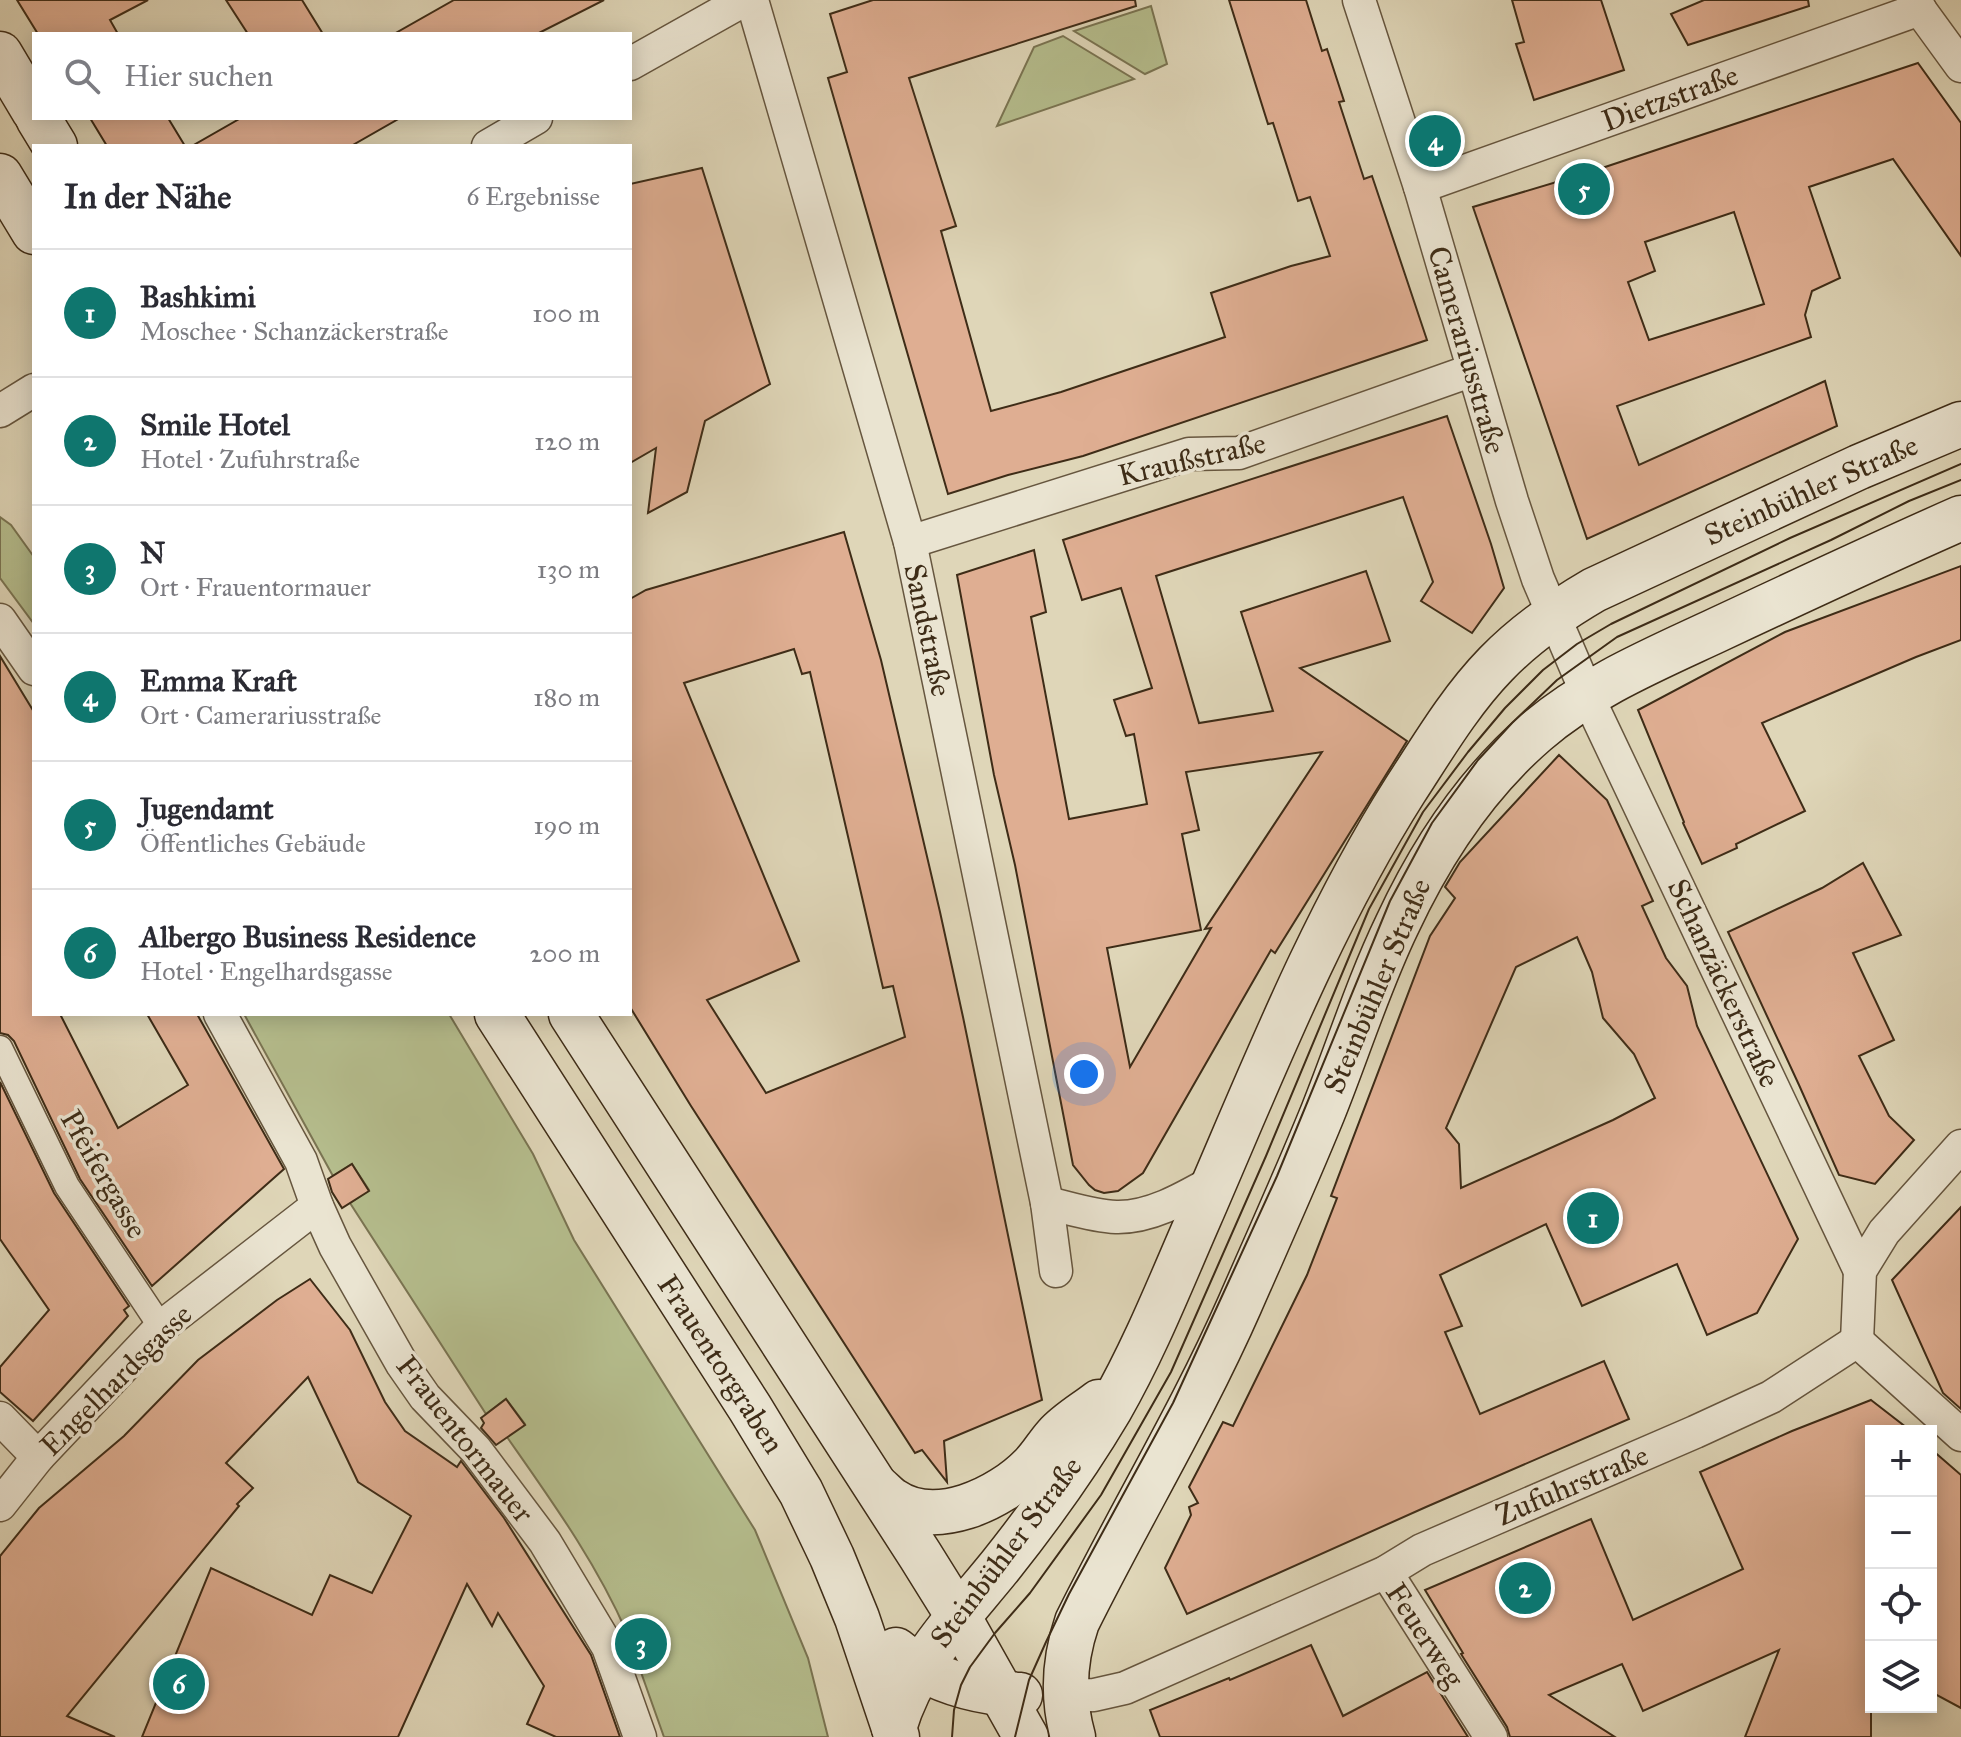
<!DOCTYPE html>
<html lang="de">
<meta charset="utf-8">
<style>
:root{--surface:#fff;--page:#f7f7f7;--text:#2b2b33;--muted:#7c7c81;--line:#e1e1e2;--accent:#0f766e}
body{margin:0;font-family:"IM FELL Great Primer",serif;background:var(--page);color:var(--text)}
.controls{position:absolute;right:24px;bottom:24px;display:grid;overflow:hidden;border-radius:0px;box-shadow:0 4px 20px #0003}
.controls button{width:72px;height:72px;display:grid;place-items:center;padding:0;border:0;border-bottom:2px solid var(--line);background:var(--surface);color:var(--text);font:40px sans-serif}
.you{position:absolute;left:1084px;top:1074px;width:28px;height:28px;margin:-20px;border:6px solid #fff;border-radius:50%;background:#1a73e8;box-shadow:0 0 0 12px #1a73e833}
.badge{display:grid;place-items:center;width:52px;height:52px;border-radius:50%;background:var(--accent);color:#fff;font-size:26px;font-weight:700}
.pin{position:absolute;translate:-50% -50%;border:4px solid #fff;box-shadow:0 2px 8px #0006}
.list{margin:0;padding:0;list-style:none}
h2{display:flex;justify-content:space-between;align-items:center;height:104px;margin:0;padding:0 32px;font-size:34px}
h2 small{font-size:26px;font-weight:400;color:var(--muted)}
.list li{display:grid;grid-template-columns:52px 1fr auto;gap:24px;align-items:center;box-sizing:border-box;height:128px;padding:0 32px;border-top:2px solid var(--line)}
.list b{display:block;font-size:30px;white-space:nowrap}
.list p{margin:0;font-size:26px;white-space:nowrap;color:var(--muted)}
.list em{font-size:26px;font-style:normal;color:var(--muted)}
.icon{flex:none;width:44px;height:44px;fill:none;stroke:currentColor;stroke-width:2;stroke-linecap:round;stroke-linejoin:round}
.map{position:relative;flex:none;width:1961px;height:1737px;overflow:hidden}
.search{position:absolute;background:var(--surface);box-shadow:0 4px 20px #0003;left:32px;top:32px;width:600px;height:88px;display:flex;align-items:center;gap:20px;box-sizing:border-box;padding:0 28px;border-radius:0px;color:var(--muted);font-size:30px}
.panel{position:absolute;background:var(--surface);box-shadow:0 4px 20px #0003;left:32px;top:144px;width:600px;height:872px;border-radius:0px}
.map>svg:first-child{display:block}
</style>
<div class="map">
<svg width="1961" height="1737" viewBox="0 0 1961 1737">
<rect width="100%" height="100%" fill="#dfd6b8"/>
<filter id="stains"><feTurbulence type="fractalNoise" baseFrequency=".0025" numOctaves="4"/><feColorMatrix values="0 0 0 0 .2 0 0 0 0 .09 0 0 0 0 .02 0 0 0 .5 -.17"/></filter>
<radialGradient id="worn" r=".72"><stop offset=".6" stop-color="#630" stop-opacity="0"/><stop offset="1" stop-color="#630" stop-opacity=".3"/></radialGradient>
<g fill="#b5bd8d" stroke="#7a7452" stroke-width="2">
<path d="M1151 6 1167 64 1145 74 1074 31Z"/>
<path d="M1063 36 1134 79 997 126 1034 47Z"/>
<path d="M0 517 11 525 34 557V624L0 578Z"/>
<path d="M244 1014H449L533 1154 574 1240 755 1530 808 1658 828 1737H664L637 1661 654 1653 658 1647C659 1623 643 1627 627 1633 596 1562 551 1500 507 1437L525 1424 506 1399 486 1414 350 1203 369 1190 352 1164 333 1176Z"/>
</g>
<g fill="#dfae92" stroke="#3e2c17" stroke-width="2" fill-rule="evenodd">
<path d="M17 0H148L110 20 118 34H38Z"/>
<path d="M226 0H302L323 34H248Z"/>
<path d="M454 0H604L537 34H394Z"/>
<path d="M873 0H1135L1136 6 909 78 956 226 941 231 991 411 1061 392 1225 337 1211 293 1291 266 1330 256 1310 197 1298 201 1273 123 1268 124 1229 0H1306L1322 51 1327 49 1344 101 1339 102 1364 179 1372 176 1427 340 1083 456 1008 475 948 494 828 78 847 72 830 14Z"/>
<path d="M1512 0H1601L1624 70 1534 100 1516 44 1524 42Z"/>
<path d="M1704 0H1808L1809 6 1688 45 1671 14Z"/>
<path d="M1918 63 1961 123V256L1893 159 1809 187 1840 278 1812 291 1805 315 1811 337 1617 406 1639 465 1825 381 1837 426 1587 539 1473 207 1590 172ZM1734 212 1764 304 1649 340 1628 282 1655 271 1645 242Z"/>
<path d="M90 118H168L185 146H107Z"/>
<path d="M241 118H400L351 146H192Z"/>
<path d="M702 168 770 384 705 421 687 492 648 513 656 448 630 463V184Z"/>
<path d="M1447 416 1491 544 1504 588 1472 633 1421 601 1433 582 1403 497 1156 576 1199 723 1273 711 1241 612 1366 571 1390 641 1300 668 1407 741 1275 953 1271 950 1143 1173 1118 1191 1104 1193 1095 1190 1089 1185 1073 1165 1015 865 994 775 957 575 1034 550 1046 612 1031 617 1069 819 1147 804 1134 734 1126 736 1114 700 1152 688 1121 588 1082 600 1063 540ZM1322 752 1205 929 1211 928 1130 1067 1107 948 1201 930 1182 834 1199 830 1186 772Z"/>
<path d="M844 532 881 660 940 912 963 1017 1042 1400 944 1441 947 1482 922 1450 915 1453 691 1106 630 1007V599L646 590ZM794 649 802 674 810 672 883 988 893 986 905 1037 766 1093 707 1000 799 961 684 683Z"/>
<path d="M1961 566V640L1916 657 1762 723 1805 811 1736 844 1737 848 1702 864 1683 823 1684 822 1638 710 1785 632Z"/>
<path d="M0 656 34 712V1014H60L118 1128 188 1085 147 1014H197L284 1169 152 1286 80 1179 14 1041 8 1035 0 1033Z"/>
<path d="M1559 755 1607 800 1653 901 1642 906 1666 958 1687 986 1697 1026 1798 1239 1757 1313 1707 1335 1677 1264 1582 1306 1546 1224 1440 1275 1462 1326 1445 1332 1480 1414 1604 1361 1629 1419 1426 1507 1187 1614 1165 1568 1191 1515 1189 1507 1198 1503 1189 1487 1223 1422 1233 1426 1307 1275 1337 1198 1331 1196 1430 936 1455 898 1445 887 1460 862ZM1577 937 1592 972 1603 1018 1634 1054 1655 1098 1613 1120 1461 1188 1459 1144 1446 1128 1516 967Z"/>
<path d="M1863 863 1901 935 1853 953 1894 1040 1859 1056 1889 1116 1914 1140 1875 1184 1839 1175 1799 1085 1728 932 1822 888Z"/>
<path d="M0 1082 54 1193 129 1306 124 1310 128 1316 33 1421 0 1392V1367L49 1310 0 1239Z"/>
<path d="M352 1164 369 1191 342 1208 332 1192 328 1179Z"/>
<path d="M1961 1207V1409L1943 1393 1892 1280Z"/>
<path d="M310 1279 350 1330 385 1402 405 1431 457 1467 461 1461 504 1518 591 1655 620 1737H556L527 1724 544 1686 498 1613 492 1626 467 1584 398 1737H142L211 1568 312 1615 330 1575 372 1593 411 1516 358 1482 308 1377 226 1463 253 1488 237 1504 239 1506 67 1716 115 1737H0V1556L39 1508 124 1436 198 1360 277 1300Z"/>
<path d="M506 1399 525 1425 496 1445 481 1428 484 1423 481 1418Z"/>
<path d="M1871 1400 1911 1431H1871V1737H1745L1779 1650 1643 1711 1622 1664 1549 1695 1615 1737H1510L1507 1727 1461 1654 1463 1653 1425 1590 1591 1519 1633 1620 1743 1569 1700 1472 1792 1431Z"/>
<path d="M1931 1449 1961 1475V1708L1931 1692Z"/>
<path d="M644 1627 651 1629 656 1635 659 1645 650 1659 633 1662 623 1634Z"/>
<path d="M1311 1645 1343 1716 1427 1672 1468 1737H1160L1150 1710 1229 1678 1230 1680Z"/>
</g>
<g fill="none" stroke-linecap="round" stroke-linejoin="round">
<defs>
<path id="pedestrian" d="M0 1048 67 1186 161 1327"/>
<g id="minor">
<path d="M752 0 910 542 1047 1203 1056 1271"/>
<path d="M1359 0 1420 187 1512 501 1538 579 1595 712 1860 1271"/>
<path d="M1913 0 1961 66"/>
<path d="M630 64 744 0"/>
<path d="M488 146 536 118"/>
<path d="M1420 187 1920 9"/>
<path d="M0 411 34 390"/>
<path d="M910 542 1189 454 1239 453 1473 370"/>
<path d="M0 620 34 669"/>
<path d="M220 1014 301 1161 317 1206 335 1246 402 1364 425 1397 476 1450 545 1542 608 1647 640 1737"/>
<path d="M1047 1203C1069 1208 1093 1216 1116 1217 1151 1218 1186 1197 1216 1180"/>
<path d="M1857 1341 1860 1271 1884 1232 1961 1146"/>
<path d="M1857 1341 1961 1435"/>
<path d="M0 1418 38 1457"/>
<path d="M0 1505 38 1457 161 1327 317 1206"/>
<path d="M1386 1572 1491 1737"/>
<path d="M1065 1696 1094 1695 1125 1688 1386 1572 1422 1550 1695 1432 1771 1397 1857 1341"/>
</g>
<g id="secondary">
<path d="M0 54 34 111"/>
<path d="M38 118 55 146"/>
<path d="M0 176 34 232"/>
<path d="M497 1014 750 1408 801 1492 832 1557 857 1618 897 1737"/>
<path d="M571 1014 920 1555 958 1616 1026 1737"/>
<path d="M878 1488C883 1492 887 1497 892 1500 935 1530 1000 1499 1032 1466 1041 1457 1047 1446 1055 1437 1067 1423 1085 1413 1099 1402"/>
<path d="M896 1650C904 1656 912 1664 922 1669 951 1685 987 1693 1020 1695"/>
<path d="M894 1728C913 1662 960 1616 1001 1565 1040 1516 1078 1463 1110 1409 1145 1348 1171 1282 1199 1218 1262 1073 1320 924 1405 790 1433 747 1460 701 1496 664 1525 634 1558 611 1594 590L1859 467 1961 424"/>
<path d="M1073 1737C1062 1698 1064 1660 1077 1622 1130 1515 1192 1413 1240 1304 1268 1240 1297 1176 1323 1112 1348 1050 1368 985 1397 925 1430 854 1476 784 1536 732 1588 687 1655 659 1717 630 1798 592 1879 554 1961 518"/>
</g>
</defs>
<use href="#pedestrian" stroke="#66563f" stroke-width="27"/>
<use href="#minor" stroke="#66563f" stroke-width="35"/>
<use href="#secondary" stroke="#3e2c17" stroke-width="47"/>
<use href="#pedestrian" stroke="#eae4d1" stroke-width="24"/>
<use href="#minor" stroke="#eae4d1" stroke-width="32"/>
<use href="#secondary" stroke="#eae4d1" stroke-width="44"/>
<g stroke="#3e2c17" stroke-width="2">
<path d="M952 1737 954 1710 961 1685 970 1667 995 1633 1030 1593 1101 1495 1171 1372 1266 1156 1369 909 1423 812 1468 752 1505 708 1543 670 1577 644 1611 624 1790 538 1961 464"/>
<path d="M1015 1737 1029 1680 1046 1642 1069 1594 1173 1403 1277 1176 1390 901 1432 823 1478 760 1512 723 1557 680 1617 637 1831 540 1909 501 1961 480"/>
</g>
</g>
<g text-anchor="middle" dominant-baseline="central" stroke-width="7" stroke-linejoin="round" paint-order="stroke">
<g font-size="30" fill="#3e2c17" stroke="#eae4d1">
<text transform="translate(1670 98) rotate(-20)">Dietzstraße</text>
<text transform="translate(1467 350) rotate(74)">Camerariusstraße</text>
<text transform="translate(1192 459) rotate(-13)">Kraußstraße</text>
<text transform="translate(1811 490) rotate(-24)">Steinbühler Straße</text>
<text transform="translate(928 630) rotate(78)">Sandstraße</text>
<text transform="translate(1724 983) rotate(65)">Schanzäckerstraße</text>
<text transform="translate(1377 986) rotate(-67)">Steinbühler Straße</text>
<text transform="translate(104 1174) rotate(60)">Pfeifergasse</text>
<text transform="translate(721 1364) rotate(57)">Frauentorgraben</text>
<text transform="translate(116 1380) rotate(-45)">Engelhardsgasse</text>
<text transform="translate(465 1439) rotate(52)">Frauentormauer</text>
<text transform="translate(1572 1485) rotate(-23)">Zufuhrstraße</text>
<text transform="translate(1006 1552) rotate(-53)">Steinbühler Straße</text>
<text transform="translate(1425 1635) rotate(57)">Feuerweg</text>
</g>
</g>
<rect width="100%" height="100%" filter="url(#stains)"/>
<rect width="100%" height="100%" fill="url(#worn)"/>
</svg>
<div class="controls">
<button>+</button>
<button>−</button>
<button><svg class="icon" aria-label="locate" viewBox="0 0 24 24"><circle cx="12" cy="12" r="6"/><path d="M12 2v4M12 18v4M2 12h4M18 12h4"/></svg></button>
<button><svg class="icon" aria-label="layers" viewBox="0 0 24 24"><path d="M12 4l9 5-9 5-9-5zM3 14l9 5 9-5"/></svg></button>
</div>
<div class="you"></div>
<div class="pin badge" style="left:1593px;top:1218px">1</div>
<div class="pin badge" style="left:1525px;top:1588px">2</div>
<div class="pin badge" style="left:641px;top:1644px">3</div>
<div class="pin badge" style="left:1435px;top:141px">4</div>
<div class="pin badge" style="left:1584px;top:189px">5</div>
<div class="pin badge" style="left:179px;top:1684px">6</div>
<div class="search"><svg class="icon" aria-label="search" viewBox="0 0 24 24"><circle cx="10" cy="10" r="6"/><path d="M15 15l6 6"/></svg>Hier suchen</div>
<section class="panel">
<h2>In der Nähe<small>6 Ergebnisse</small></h2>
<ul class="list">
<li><span class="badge">1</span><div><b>Bashkimi</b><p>Moschee · Schanzäckerstraße</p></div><em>100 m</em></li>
<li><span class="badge">2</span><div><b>Smile Hotel</b><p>Hotel · Zufuhrstraße</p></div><em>120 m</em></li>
<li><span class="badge">3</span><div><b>N</b><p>Ort · Frauentormauer</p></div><em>130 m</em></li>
<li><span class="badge">4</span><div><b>Emma Kraft</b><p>Ort · Camerariusstraße</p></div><em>180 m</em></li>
<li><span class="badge">5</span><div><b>Jugendamt</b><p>Öffentliches Gebäude</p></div><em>190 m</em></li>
<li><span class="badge">6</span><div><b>Albergo Business Residence</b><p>Hotel · Engelhardsgasse</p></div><em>200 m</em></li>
</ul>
</section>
</div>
